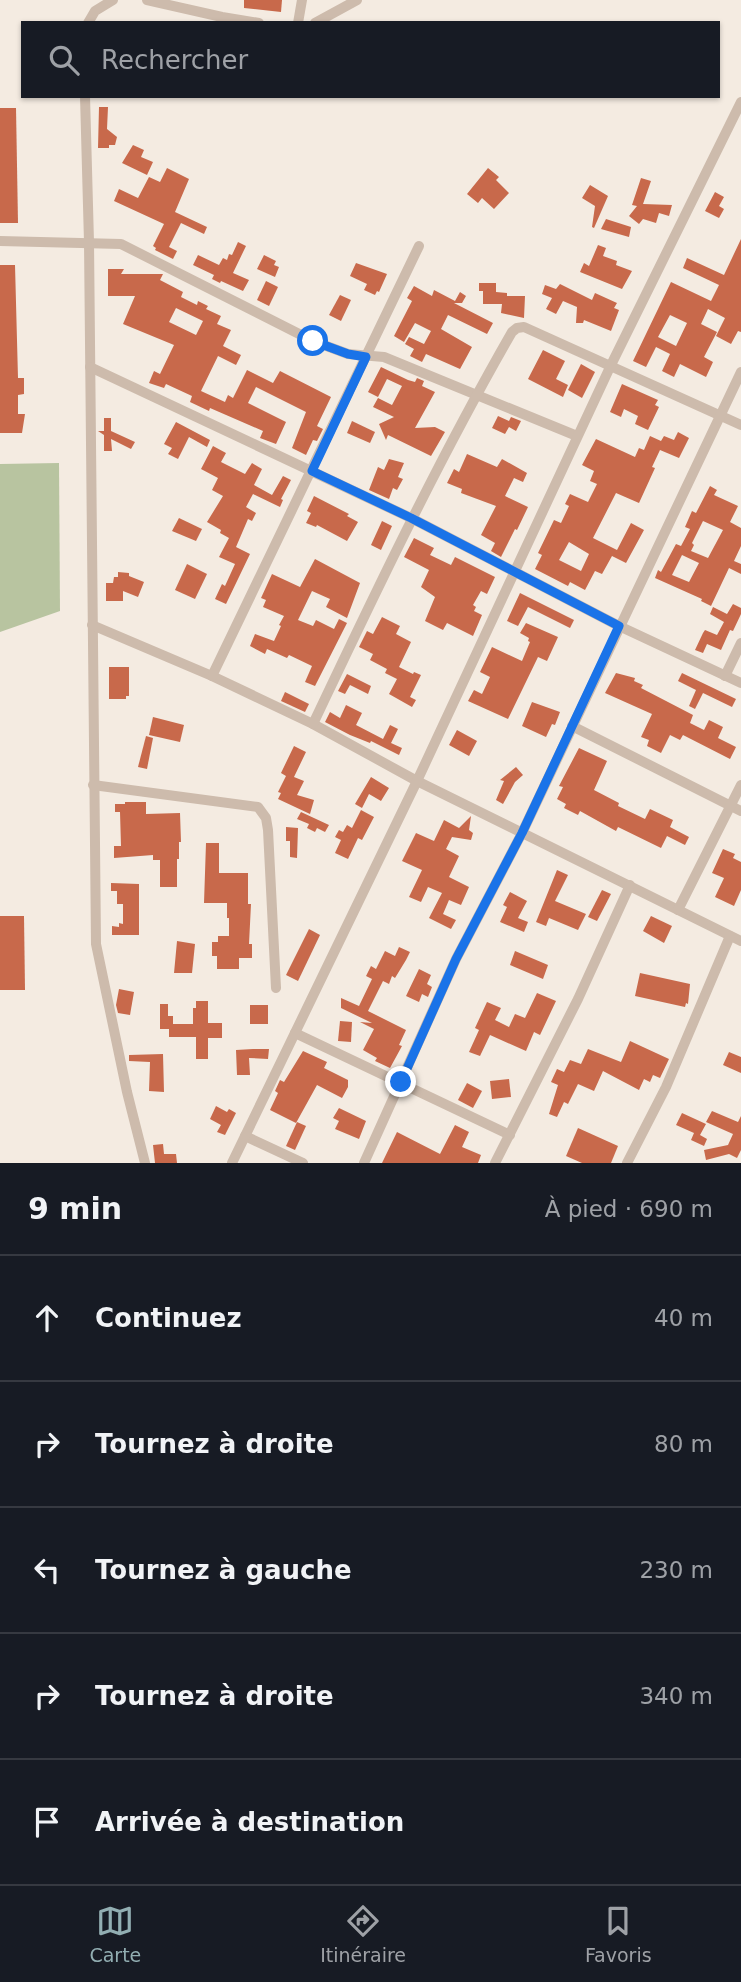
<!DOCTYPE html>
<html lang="fr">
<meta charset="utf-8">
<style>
:root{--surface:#171b24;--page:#242831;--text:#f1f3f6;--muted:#9ea1a6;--line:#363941;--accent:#92aeb2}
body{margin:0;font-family:"DejaVu Sans",sans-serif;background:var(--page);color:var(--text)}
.stop{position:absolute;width:21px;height:21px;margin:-16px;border:5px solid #1a73e8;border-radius:50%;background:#fff}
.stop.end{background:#1a73e8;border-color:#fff;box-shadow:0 2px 7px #0008}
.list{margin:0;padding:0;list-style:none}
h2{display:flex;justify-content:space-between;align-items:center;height:91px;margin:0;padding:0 28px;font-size:30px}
h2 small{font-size:23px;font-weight:400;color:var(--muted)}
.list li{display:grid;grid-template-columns:46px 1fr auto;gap:21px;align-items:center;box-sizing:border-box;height:126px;padding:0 28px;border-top:2px solid var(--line)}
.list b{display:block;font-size:26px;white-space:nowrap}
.list em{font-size:23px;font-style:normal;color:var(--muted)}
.icon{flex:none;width:38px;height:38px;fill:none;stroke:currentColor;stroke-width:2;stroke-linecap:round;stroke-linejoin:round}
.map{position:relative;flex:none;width:741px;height:1163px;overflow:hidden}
.search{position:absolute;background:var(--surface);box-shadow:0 2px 5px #0004;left:21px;right:21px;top:21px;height:77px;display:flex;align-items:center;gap:18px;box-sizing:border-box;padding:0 24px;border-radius:0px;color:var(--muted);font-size:26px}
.sheet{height:721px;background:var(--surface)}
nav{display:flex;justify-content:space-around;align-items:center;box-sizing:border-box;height:98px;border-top:2px solid var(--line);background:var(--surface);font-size:19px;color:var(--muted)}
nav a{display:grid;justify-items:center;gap:4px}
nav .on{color:var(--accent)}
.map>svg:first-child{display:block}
</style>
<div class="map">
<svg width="741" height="1163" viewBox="0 0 741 1163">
<rect width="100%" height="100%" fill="#f4ebe1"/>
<path fill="#b8c4a0" d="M59 463 60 611 0 632V464Z"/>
<g fill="#c8694b" fill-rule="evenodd">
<path d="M244 0H282L281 12 244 8Z"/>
<path d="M99 107H108L107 129 117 137 115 145H109V148H98Z"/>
<path d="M0 108H16L18 223H0Z"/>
<path d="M133 145 144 150 141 157 153 162 147 175 122 163Z"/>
<path d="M167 168 189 179 175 212 207 227 204 234 181 223 169 247 177 251 173 259 155 250 156 248 153 246 164 224 114 201 119 189 138 198 149 177 160 182Z"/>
<path d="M488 168 499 177 496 180 509 193 494 209 482 198 478 203 467 194Z"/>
<path d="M641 178 651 181 643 204 672 205 669 216 659 213 656 223 643 219 639 224 629 216 637 206 632 205Z"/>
<path d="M590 185 608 196 594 228 592 227 595 206 582 198Z"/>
<path d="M715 192 724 197 719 206 724 209 719 218 705 211Z"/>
<path d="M606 219 631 227 629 237 601 229Z"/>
<path d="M741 239V332L738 331 731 344 716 336 725 318 708 309 701 324 717 332 704 357 713 362 706 377 680 364 674 377 662 371 670 354 656 347 646 367 633 361 671 282 711 301 719 285 683 268 687 258 724 275ZM670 315 687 323 676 346 658 337Z"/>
<path d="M238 242 246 246 233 273 249 280 243 291 221 281 220 283 212 279 214 275 193 265 198 255 219 265 223 258 227 260 229 254 232 255Z"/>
<path d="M598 245 606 248 603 256 617 261 616 265 632 271 622 289 580 272 584 263 589 266Z"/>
<path d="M264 255 276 261 274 265 279 267 275 277 257 269Z"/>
<path d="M356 263 387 274 379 292 377 291 375 295 364 290 367 284 350 276Z"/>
<path d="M0 265H15L18 378H24V394L18 395V414H25L22 433H0Z"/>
<path d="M108 269H124L121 274H163L160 280 183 292 181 297 197 305 198 301 208 306 206 309 221 316 217 324 231 330 223 346 241 355 236 365 218 356 201 391 225 402 228 395 233 398 247 370 273 383 280 371 331 397 317 426 323 429 317 441 313 440 306 455 292 448 306 412 256 387 248 403 286 422 276 444 260 438 263 431 210 408 209 411 190 402 192 396 166 384 164 388 149 383 154 371 160 374 174 345 123 324 135 296H108ZM176 308 203 321 196 335 169 322Z"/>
<path d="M266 281 278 287 269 306 257 300Z"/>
<path d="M479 283H496V292L507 293V296H525L524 318 501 313 502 304H483V291H479Z"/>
<path d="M560 284 592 300 595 293 617 303 614 308 619 310 611 331 584 320 583 323H576L577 307 563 301 556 314 546 309 552 298 542 294 545 285 556 289Z"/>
<path d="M414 286 432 296 434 290 455 301 460 292 466 296 462 303H454L493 323 487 334 448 315 441 329 472 347 460 369 426 354 422 362 410 356 414 349 405 344 409 337 424 344 431 331 415 323 404 342 394 336 412 301 407 298Z"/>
<path d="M340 295 351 300 341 321 329 315Z"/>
<path d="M543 350 565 361 556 379 568 385 563 397 528 379Z"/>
<path d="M581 364 595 372 582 398 568 390Z"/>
<path d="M381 367 408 380 415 382 417 378 424 381 422 386 435 392 415 428 435 427 445 432 431 456 388 435 386 440 379 424 394 417 373 407 378 398 392 405 402 386 387 379 378 397 368 392Z"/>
<path d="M622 384 658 400 655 405 659 407 648 430 635 424 638 416 624 409 621 417 610 412Z"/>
<path d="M498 416 509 421 511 417 521 421 516 431 509 427 505 434 492 428Z"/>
<path d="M104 418H111V431L135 442 131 449 111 439 112 451H104V435L98 431H104Z"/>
<path d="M352 421 375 432 370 443 347 433Z"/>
<path d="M176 422 210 440 207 447 189 437 178 459 168 454 172 448 164 444Z"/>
<path d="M678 432 689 438 679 458 660 450 652 467 655 468 639 503 616 493 593 538 617 550 631 523 644 530 626 563 612 556 602 574 595 571 585 590 570 582 568 586 535 569 542 555 538 553 554 520 561 523 569 506 565 504 570 494 588 502 597 484 590 481 594 471 582 465 596 439 635 457 639 448 644 450 650 436 661 441 664 436 674 440ZM569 542 589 554 581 571 559 560Z"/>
<path d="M213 446 226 453 221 462 245 474 252 463 262 469 254 485 272 495 283 476 291 480 281 499 283 500 280 507 253 494 246 507 256 513 252 521 248 519 236 547 250 554 226 604 215 599 222 584 225 586 235 564 219 557 229 538 220 533 221 530 207 522 223 496 212 490 218 478 201 469Z"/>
<path d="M467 454 497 467 502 459 527 473 523 482 514 478 505 496 528 507 517 530 515 529 501 557 491 551 495 543 481 535 496 506 461 493 462 489 447 483 454 469 459 472Z"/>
<path d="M389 459 404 463 398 477 403 479 397 490 393 488 389 499 369 490 378 467 384 470Z"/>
<path d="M710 486 717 490 714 495 738 506 730 522 741 528V546L734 561 741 564V574L729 568 711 606 701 601 702 599 655 578 658 570 661 572 676 544 681 546 690 529 685 527 692 511 696 513ZM703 521 723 530 708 558 691 551 694 545 692 543ZM682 555 699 563 689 582 672 575Z"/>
<path d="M314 496 349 514 347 516 358 522 347 541 317 525 316 527 306 523 311 513 307 511Z"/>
<path d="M179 518 202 529 196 541 172 531Z"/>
<path d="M382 521 392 526 381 550 371 545Z"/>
<path d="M414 538 434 548 430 555 451 565 455 557 495 577 487 594 481 591 473 605 476 607 474 611 482 615 473 636 447 623 443 630 425 621 435 597 421 587 429 570 404 557Z"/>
<path d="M315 559 360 583 347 618 326 607 330 599 312 591 298 620 313 626 316 620 334 629 339 619 347 623 315 686 305 682 312 666 289 655 287 658 267 649 265 654 250 646 255 634 274 641 281 626 279 625 284 616 263 607 266 600 261 598 272 574 300 587Z"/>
<path d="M187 564 207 574 195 599 175 590Z"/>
<path d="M118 572 129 573V576L144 582 138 597 123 591V601H106V583H113L114 577H118Z"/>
<path d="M520 593 574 620 570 628 528 607 518 626 507 621Z"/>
<path d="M733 604 741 608V614L733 631 730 630 721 650 707 644 703 653 695 650 703 633 705 630 717 635 724 622 710 614 713 607 727 614Z"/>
<path d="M382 617 400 626 396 634 411 642 399 667 413 674 414 672 421 675 410 697 416 700 412 707 389 694 397 679 385 673 387 669 370 660 373 654 359 647 367 631 373 634Z"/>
<path d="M526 623 558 637 547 661 538 657 508 719 468 701 474 690 482 694 490 677 480 672 492 647 522 661 530 642 528 641 529 638 520 633Z"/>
<path d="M109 667H129V696H126V699H109Z"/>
<path d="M616 673 635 678 634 681 643 685 641 688 693 715 690 723 704 730 709 720 723 727 718 738 736 747 730 759 683 735 680 740 670 735 661 753 647 746 649 740 641 737 652 714 605 693Z"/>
<path d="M682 673 736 699 732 707 703 693 695 709 689 706 696 690 678 681Z"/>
<path d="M347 674 371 686 368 694 350 685 345 694 338 691Z"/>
<path d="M285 692 309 704 305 712 281 701Z"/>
<path d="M532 702 560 712 555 725 552 724 546 737 522 726Z"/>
<path d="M346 705 362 713 356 725 383 739 390 725 398 729 391 743 402 748 399 755 371 741 370 743 350 735 325 722 330 712 340 718Z"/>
<path d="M153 717 184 725 180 742 149 735Z"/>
<path d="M457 730 477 741 469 756 449 745Z"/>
<path d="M146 736 153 738 147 769 138 767Z"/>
<path d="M294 746 306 752 294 777 304 781 297 795 314 800 310 814 278 799 281 793 278 792 286 776 281 773Z"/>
<path d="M579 748 607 761 594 790 619 803 618 806 645 819 650 809 673 820 670 827 689 837 685 845 667 836 661 848 618 827 616 831 580 811 578 815 564 808 566 804 557 799 563 787 559 786Z"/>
<path d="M516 767 523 775 515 782 503 804 496 800 504 781 500 780Z"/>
<path d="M371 777 389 788 381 801 369 794 362 808 355 804Z"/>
<path d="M125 802H146V814L180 813 181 842H179V859H177V887H160V860H153V855L114 858V846H121L120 812H115V804H125Z"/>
<path d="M361 810 374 817 362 840 358 838 348 859 335 853 341 840 335 837 339 830 343 832 347 825 352 828Z"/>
<path d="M301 812 329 825 325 832 317 828 315 832 307 828 309 824 297 819Z"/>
<path d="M471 816 469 830 473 833 471 840 452 837 446 849 459 856 449 877 469 887 461 905 449 900 443 914 456 920 451 929 429 918 442 893 428 887 421 902 409 897 422 870 402 861 416 833 434 841 444 820 459 828Z"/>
<path d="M286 827 298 828 297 858 290 857V841H286Z"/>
<path d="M206 843H219V873H248V904H251L249 944H252V958H239V969H217V956H212V942H218V936H229V918H227V903H204Z"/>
<path d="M723 849 735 854 733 858 741 862V890L734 906 715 897 724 878 712 873Z"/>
<path d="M557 870 568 875 555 901 586 914 578 930 549 918 546 926 536 922Z"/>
<path d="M111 883 139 884V935H112V926L119 927V923L123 924V904H117V891H111Z"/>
<path d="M602 890 611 894 597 921 588 917Z"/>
<path d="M510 892 527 901 518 918 528 922 524 932 500 922 507 907 503 905Z"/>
<path d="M0 916H24L25 990H0Z"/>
<path d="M651 916 672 926 664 943 643 931Z"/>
<path d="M309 929 320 935 298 981 286 975Z"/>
<path d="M177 941 195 944 192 973H174Z"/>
<path d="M399 947 410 952 406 960 395 978 392 976 389 984 383 981 368 1011 406 1030 399 1045 402 1046 390 1068 375 1061 377 1058 363 1050 374 1029 360 1022 372 1023 341 1008V998L359 1006 372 979 366 976 371 966 376 969 385 951 395 956Z"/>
<path d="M515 951 548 965 543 979 510 965Z"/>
<path d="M419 969 431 975 427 984 432 987 428 997 422 994 419 1002 406 996Z"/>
<path d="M640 973 690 984 688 1004 686 1003 685 1007 635 996Z"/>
<path d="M119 989 134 992 130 1015 118 1013 116 1005Z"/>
<path d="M537 993 556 1001 540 1035 534 1032 526 1051 490 1035 480 1056 469 1052 479 1030 475 1028 487 1002 501 1008 495 1020 509 1027 515 1014 525 1018Z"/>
<path d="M196 1001H208V1023H222V1038H208V1059H196V1037H169V1029H160V1004H168V1016H173V1024H193V1008H196Z"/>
<rect x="250" y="1005" width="18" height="19"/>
<path d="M340 1021 352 1022 351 1042 338 1041Z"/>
<path d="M630 1041 669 1059 660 1078 653 1075 650 1082 644 1079 639 1090 603 1071 594 1091 578 1084 568 1104 564 1102 557 1117 549 1114 558 1085 551 1082 557 1069 564 1072 570 1060 581 1064 588 1049 621 1062Z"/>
<path d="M253 1049H269L268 1059 249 1058 250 1075H237L236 1050Z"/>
<path d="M303 1051 327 1062 324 1068 348 1080V1087L342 1098 317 1085 296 1123 270 1110 278 1093 275 1091 280 1080 284 1082Z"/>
<path d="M729 1052 741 1057V1073L723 1065Z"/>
<path d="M163 1054 164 1092 149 1091 150 1062 129 1061V1055Z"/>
<path d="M509 1079 511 1097 492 1099 490 1081Z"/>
<path d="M467 1083 482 1091 473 1108 458 1100Z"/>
<path d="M216 1106 227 1112 229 1109 236 1113 225 1135 217 1132 221 1125 210 1119Z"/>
<path d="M339 1108 366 1121 359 1139 335 1129 339 1121 333 1118Z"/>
<path d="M712 1111 738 1122 741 1116V1150L737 1158 729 1154 706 1160 704 1150 728 1145 733 1134 706 1122Z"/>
<path d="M682 1113 706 1124 700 1135 707 1139 704 1146 691 1140 694 1133 676 1125Z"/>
<path d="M297 1122 306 1126 295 1150 286 1146Z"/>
<path d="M455 1125 469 1132 462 1147 481 1155 478 1163H382L397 1132 440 1154Z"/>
<path d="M578 1128 618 1146 611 1163H582L566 1156Z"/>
<path d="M163 1144 164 1154H176L177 1163H155L153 1145Z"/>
</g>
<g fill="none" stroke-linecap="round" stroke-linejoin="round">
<g stroke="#cdbbac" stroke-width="10">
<path d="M147 0 222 17 259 23"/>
<path d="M88 23 95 11 113 0"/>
<path d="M298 23 302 0"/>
<path d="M315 23 357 0"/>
<path d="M85 96 89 242 96 944 127 1092 145 1163"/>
<path d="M0 241 121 244 313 341 348 354 384 357 577 436"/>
<path d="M90 367 411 518 619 626 741 683"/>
<path d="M92 625 212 676 313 724 417 781 741 941"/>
<path d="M212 676 419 246"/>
<path d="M725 676 741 643"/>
<path d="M313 724C376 591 439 459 512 332L517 328 524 327 741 425"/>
<path d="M572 726 741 811"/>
<path d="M93 785 258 807 266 818 268 830 276 988"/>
<path d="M678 910 741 785"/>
<path d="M295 1033 510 1135"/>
<path d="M245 1136 303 1163"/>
<path d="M232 1163 417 781 611 365 741 102"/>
<path d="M364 1163 456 959 522 833 741 372"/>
<path d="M495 1163 578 999 630 885"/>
<path d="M627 1163 666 1087 730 936"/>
</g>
</g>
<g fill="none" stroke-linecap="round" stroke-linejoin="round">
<path stroke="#1a73e8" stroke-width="9" d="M313 341 348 354 366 357 312 471 411 518 619 626 522 833 456 959 401 1082"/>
</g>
</svg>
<div class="stop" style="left:313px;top:341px"></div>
<div class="stop end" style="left:401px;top:1082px"></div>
<div class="search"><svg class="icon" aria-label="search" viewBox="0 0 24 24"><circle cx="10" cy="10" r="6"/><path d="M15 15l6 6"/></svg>Rechercher</div>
</div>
<section class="sheet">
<h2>9 min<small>À pied · 690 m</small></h2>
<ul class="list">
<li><svg class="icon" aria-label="ahead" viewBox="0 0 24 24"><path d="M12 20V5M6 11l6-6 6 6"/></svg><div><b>Continuez</b></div><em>40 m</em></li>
<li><svg class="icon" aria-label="right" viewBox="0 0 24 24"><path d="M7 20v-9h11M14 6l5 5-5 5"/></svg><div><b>Tournez à droite</b></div><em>80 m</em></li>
<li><svg class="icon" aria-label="left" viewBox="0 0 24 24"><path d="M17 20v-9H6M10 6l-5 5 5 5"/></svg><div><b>Tournez à gauche</b></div><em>230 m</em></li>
<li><svg class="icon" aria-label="right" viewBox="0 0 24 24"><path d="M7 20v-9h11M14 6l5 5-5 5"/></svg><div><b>Tournez à droite</b></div><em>340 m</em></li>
<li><svg class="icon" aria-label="arrive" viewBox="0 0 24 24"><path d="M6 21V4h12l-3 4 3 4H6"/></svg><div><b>Arrivée à destination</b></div></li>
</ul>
</section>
<nav>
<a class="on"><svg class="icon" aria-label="map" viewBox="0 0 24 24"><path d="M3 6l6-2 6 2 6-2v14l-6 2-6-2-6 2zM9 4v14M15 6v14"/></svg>Carte</a>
<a><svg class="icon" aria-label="directions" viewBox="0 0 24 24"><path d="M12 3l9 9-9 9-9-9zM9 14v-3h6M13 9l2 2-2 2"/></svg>Itinéraire</a>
<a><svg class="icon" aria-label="saved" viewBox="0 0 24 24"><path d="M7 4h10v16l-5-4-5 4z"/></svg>Favoris</a>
</nav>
